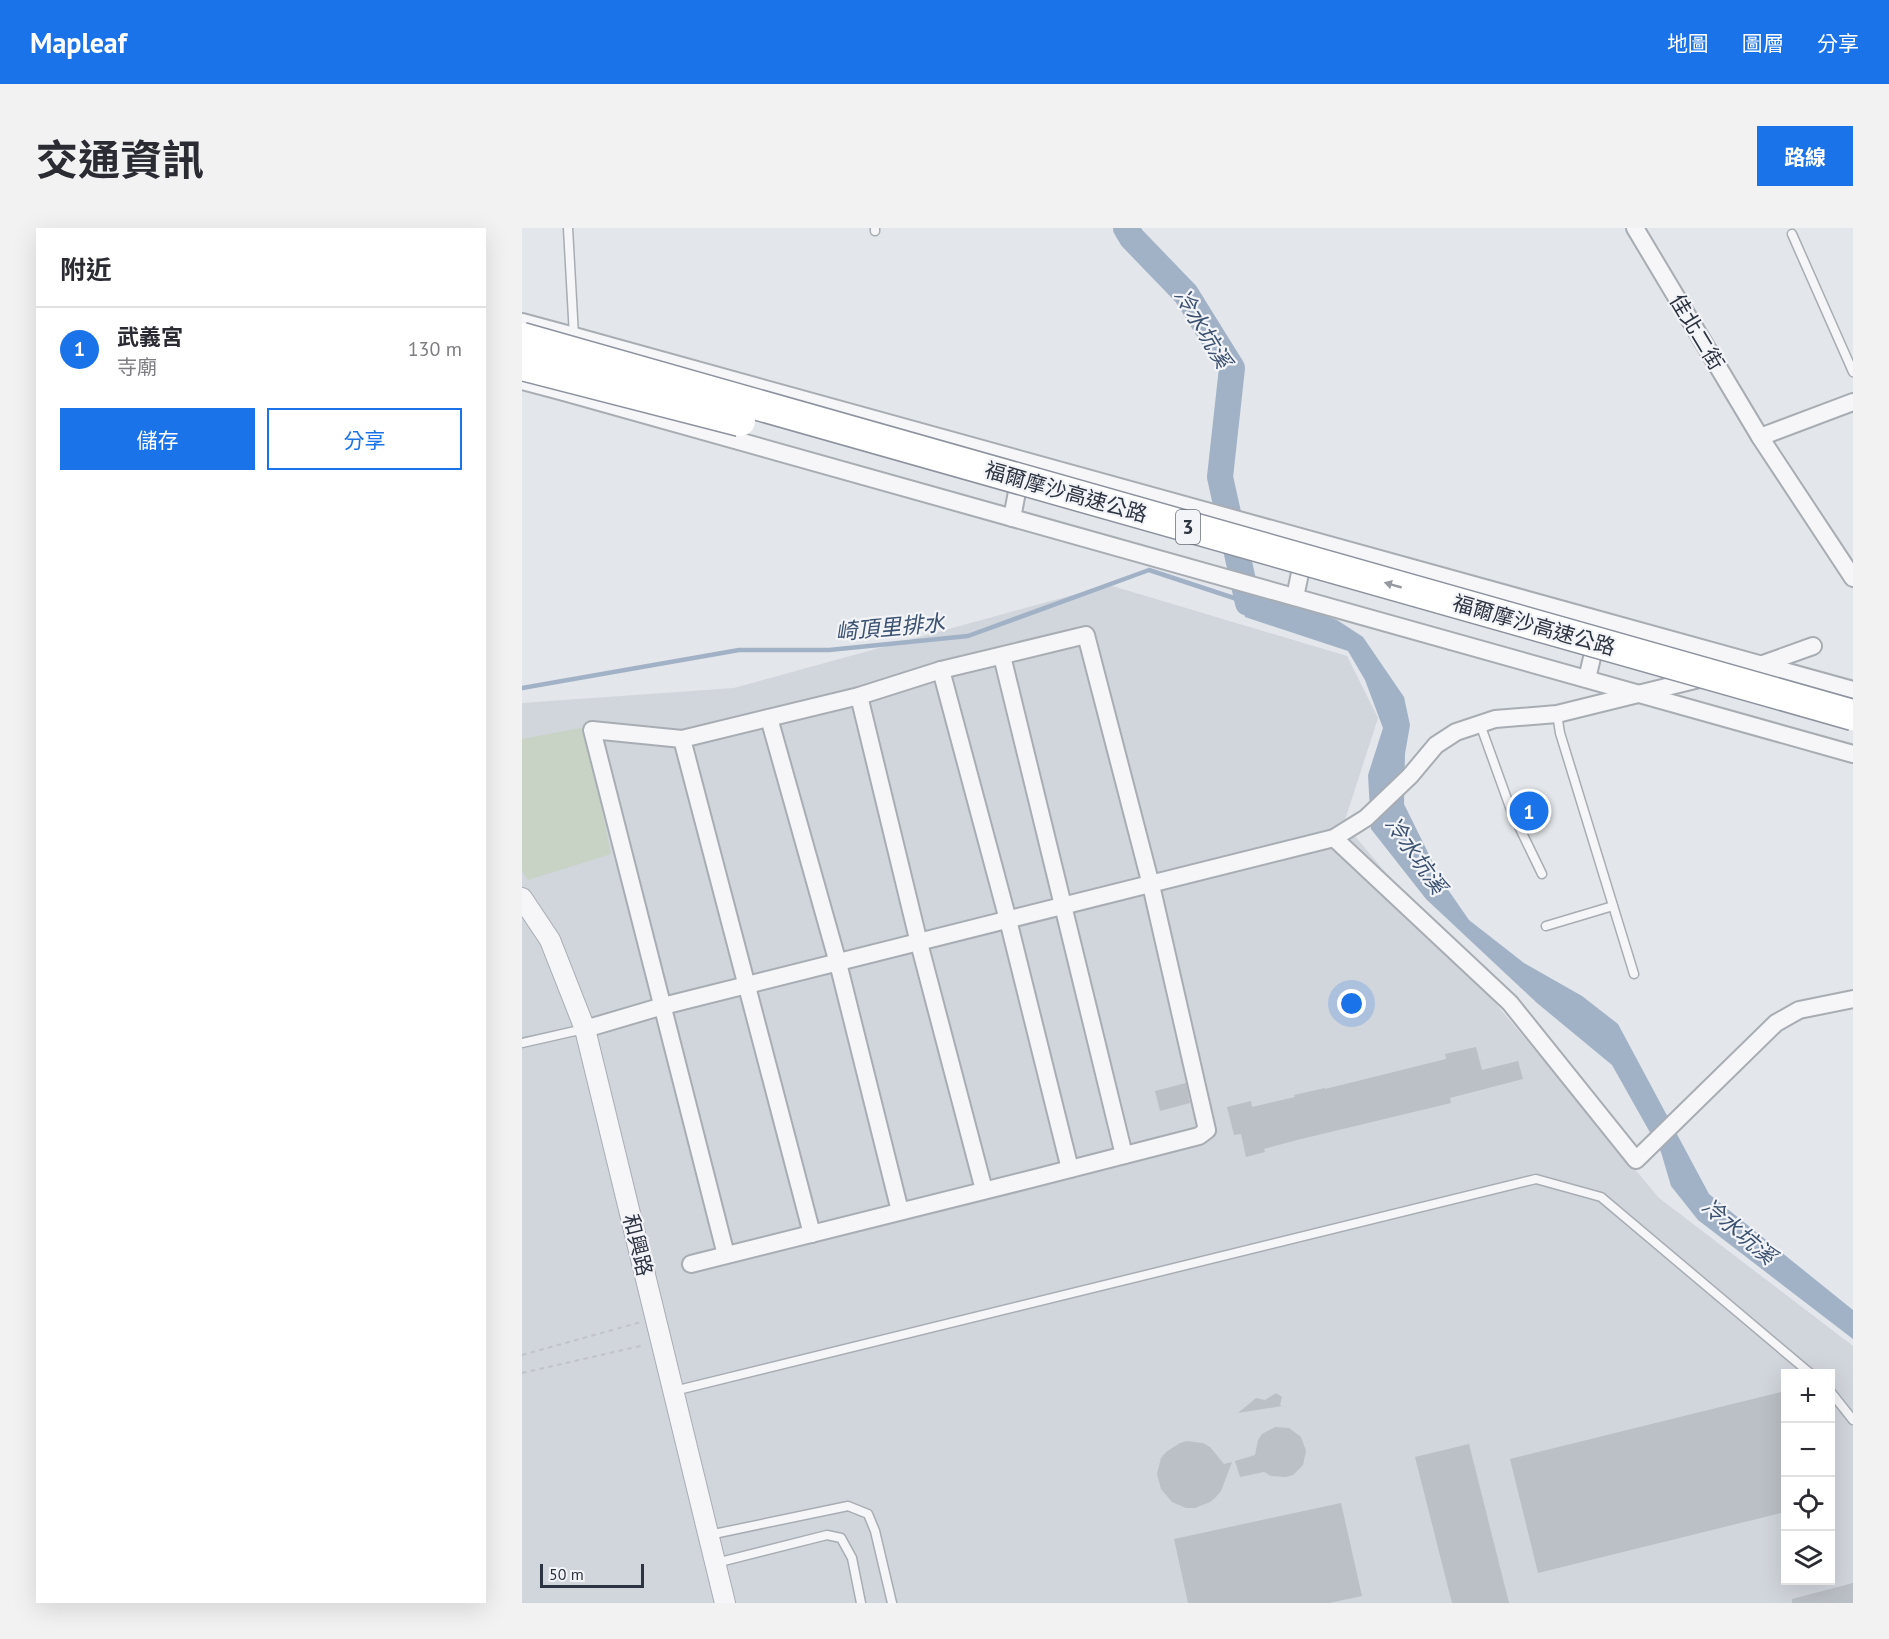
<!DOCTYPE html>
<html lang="zh-TW">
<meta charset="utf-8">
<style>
:root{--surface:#fff;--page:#f2f2f3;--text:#2b2b33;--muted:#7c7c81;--line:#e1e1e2;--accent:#1a73e8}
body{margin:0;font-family:"PT Sans","Noto Sans TC",sans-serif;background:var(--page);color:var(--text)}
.controls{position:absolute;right:18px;bottom:18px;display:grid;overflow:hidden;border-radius:0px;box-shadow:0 6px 24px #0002}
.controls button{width:54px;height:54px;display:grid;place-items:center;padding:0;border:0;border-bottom:2px solid var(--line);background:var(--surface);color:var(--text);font:30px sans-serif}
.scale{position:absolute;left:18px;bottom:15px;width:104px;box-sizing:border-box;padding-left:6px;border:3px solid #2c3341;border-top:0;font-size:16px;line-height:21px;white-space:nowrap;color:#2c3341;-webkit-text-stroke:4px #f3f4f7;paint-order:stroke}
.you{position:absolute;left:830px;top:776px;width:21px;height:21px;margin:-15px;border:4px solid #fff;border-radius:50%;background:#1a73e8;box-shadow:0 0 0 9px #1a73e833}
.badge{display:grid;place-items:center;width:39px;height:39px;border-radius:50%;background:var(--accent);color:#fff;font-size:20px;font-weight:700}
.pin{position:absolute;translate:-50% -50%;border:3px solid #fff;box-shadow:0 2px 6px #0006}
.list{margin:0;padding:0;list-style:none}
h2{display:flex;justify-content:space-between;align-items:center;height:78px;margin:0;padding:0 24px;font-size:26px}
h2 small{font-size:20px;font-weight:400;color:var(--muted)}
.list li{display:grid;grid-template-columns:39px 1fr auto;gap:18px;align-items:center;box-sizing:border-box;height:84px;padding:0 24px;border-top:2px solid var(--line)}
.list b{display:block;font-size:22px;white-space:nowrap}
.list p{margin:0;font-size:20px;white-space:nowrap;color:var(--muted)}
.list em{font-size:20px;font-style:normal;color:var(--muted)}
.actions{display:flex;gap:12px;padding:18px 24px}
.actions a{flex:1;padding:14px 0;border:2px solid var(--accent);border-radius:0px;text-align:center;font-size:21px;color:var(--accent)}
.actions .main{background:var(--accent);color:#fff}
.icon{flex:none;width:33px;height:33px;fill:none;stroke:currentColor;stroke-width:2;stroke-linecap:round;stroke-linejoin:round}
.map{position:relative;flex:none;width:1331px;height:1375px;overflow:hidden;border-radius:0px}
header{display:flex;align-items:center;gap:36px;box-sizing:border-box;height:84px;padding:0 30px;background:var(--accent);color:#fff}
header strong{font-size:28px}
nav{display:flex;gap:33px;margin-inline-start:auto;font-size:21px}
.intro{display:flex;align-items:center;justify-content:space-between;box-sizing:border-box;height:144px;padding:0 36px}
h1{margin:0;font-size:42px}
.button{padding:15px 27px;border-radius:0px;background:var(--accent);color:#fff;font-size:21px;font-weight:700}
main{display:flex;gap:36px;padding:0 36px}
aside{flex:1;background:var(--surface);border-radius:0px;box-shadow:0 6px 24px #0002}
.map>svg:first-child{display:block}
</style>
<header>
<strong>Mapleaf</strong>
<nav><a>地圖</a><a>圖層</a><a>分享</a></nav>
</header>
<div class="intro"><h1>交通資訊</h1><a class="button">路線</a></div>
<main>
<aside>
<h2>附近<small></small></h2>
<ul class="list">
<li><span class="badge">1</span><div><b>武義宮</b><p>寺廟</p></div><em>130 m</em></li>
</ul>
<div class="actions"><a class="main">儲存</a><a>分享</a></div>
</aside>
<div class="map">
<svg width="1331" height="1375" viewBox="0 0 1331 1375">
<rect width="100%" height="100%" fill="#e3e6ea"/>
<path fill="#d1d5dc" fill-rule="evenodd" d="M587 357 825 428 856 490 822 595 1137 970 1331 1118V1375H0V475L212 460ZM1264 1146H1308V1352H1264Z"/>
<path fill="#c8d3c5" d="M63 499 89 626 6 652 0 643V511Z"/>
<path fill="#a1b2c7" d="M718 359 736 362 815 392 841 409 882 469 888 497 883 526 882 576 920 653 947 692 1002 735 1060 768 1096 796 1187 966 1331 1082V1111L1176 992 1149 958 1139 924 1090 837 1015 775 904 671 849 601 846 547 861 500 843 452 826 423 723 389Z"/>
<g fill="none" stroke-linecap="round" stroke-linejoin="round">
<path stroke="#a1b2c7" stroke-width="4.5" d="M0 460 217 422H307L446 408 627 342 724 374"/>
<path stroke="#a1b2c7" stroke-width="26" d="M604 0 610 10 664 66 710 140 698 249 726 375 730 376"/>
</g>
<g fill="#bbbfc6">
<path d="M954 819 960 842 996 833 1001 851 928 870 929 875 775 912 742 921 743 924 724 929 719 906 712 907 705 879 729 873 730 879 773 869 772 867 803 860V861L924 831 923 826Z"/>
<path d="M664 855 668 875 638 883 633 863Z"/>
<path d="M1263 1163V1284L1016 1345 988 1231Z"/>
<path d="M754 1165 760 1169 758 1177 760 1178 716 1185 734 1170 743 1172Z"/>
<path d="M753 1199 767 1200 779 1209 784 1223 781 1237 771 1247 764 1249 749 1248 742 1244 718 1249 713 1233 733 1227 736 1212 740 1206Z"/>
<path d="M665 1213 681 1215 688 1219 702 1236 710 1234 699 1263 694 1269 688 1274 673 1280H664L650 1274 639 1261 635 1246 639 1230 644 1224 658 1215Z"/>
<path d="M947 1216 987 1375H930L893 1229Z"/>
<path d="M819 1275 840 1368 807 1375H666L652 1311Z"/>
<path d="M1331 1355V1375H1270V1371Z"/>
</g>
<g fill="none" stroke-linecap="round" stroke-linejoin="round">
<defs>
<g id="service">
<path d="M46 0 52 108"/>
<path d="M353 0V3"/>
<path d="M1270 6 1331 144"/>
<path d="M1035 486 1038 505 1112 746"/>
<path d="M958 496 989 582 1020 646"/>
<path d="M1024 698 1091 678"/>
<path d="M0 815 62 801"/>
<path d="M152 1163 1014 951 1079 969 1289 1146"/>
<path d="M1308 1163 1331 1192"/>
<path d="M187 1307 326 1278 346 1286 353 1303 370 1375"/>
<path d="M194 1335 305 1307 319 1310 330 1330 339 1375"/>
</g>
<g id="minor">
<path d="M1113 0 1238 209 1331 350"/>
<path d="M0 94 52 108 50 118"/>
<path d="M52 108 1331 462"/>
<path d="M0 153 42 164 44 155"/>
<path d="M42 164 1331 526"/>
<path d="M1238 209 1331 174"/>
<path d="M490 290 499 243"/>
<path d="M773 369 782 326"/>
<path d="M480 428 602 927"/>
<path d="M1241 436 1291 418"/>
<path d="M419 442 486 692 548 941"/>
<path d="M1065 451 1075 408"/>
<path d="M337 468 397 715 462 962"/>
<path d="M247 490 316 735 378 983"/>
<path d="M160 511 290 1006"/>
<path d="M812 610 988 775 1114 932 1254 795 1277 782 1331 771"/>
<path d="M63 801 141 778 812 610 844 590 888 548 914 517 934 504 973 491 1035 486 1181 450"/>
<path d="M169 1036C338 994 508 952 677 908L685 902 629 657 564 407 419 442 337 468 160 511 70 502 204 1027"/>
</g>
<path id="tertiary" d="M0 670 28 712 63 801 203 1375"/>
</defs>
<use href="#service" stroke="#a8adb4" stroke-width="11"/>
<use href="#minor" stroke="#a8adb4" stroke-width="20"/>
<use href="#tertiary" stroke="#a8adb4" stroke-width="22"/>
<g stroke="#c1c3c9" stroke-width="2" stroke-dasharray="4.5 4.5" stroke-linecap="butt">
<path d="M0 1127 119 1094"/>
<path d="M0 1145 123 1117"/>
</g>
<use href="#service" stroke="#f6f6f9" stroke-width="8"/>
<use href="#minor" stroke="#f6f6f9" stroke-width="16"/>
<use href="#tertiary" stroke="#f6f6f9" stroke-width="20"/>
<defs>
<g id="motorway-bridge">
<path d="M0 110 1331 487"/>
<path d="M0 137 218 193"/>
</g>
</defs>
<use href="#motorway-bridge" stroke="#8c939f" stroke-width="33" stroke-linecap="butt"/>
<use href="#motorway-bridge" stroke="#fff" stroke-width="30"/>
</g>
<defs><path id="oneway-solid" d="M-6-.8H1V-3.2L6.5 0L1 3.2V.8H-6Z" transform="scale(1.5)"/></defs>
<use fill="#9699a0" href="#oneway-solid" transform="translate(871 357) rotate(-164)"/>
<g text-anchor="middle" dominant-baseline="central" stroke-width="4.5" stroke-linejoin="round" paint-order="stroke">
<rect fill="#f3f4f7" stroke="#686d78" stroke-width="1.5" x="654" y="282" width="24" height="34" rx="4.5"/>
<g font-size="20" font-weight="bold" fill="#2c3341">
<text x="666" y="299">3</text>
</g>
<g font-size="21" fill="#2c3341" stroke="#f3f4f7">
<text transform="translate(1175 104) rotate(59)">佳北二街</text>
<text transform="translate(544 264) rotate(16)">福爾摩沙高速公路</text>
<text transform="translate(1012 397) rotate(16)">福爾摩沙高速公路</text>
<text transform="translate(116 1017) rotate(76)">和興路</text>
</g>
<g font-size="22" font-style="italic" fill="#3a5171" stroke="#f3f4f7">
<text transform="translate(681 100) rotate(59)">冷水坑溪</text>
<text transform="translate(368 399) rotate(-5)">崎頂里排水</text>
<text transform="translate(894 627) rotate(55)">冷水坑溪</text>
<text transform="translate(1217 1003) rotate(40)">冷水坑溪</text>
</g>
</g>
</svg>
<div class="controls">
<button>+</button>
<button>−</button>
<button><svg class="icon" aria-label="locate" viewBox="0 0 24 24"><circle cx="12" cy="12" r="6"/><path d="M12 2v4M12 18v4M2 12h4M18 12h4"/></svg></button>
<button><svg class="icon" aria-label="layers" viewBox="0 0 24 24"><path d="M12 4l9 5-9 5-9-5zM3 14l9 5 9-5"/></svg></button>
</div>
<div class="scale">50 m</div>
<div class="you"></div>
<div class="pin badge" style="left:1007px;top:583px">1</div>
</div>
</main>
